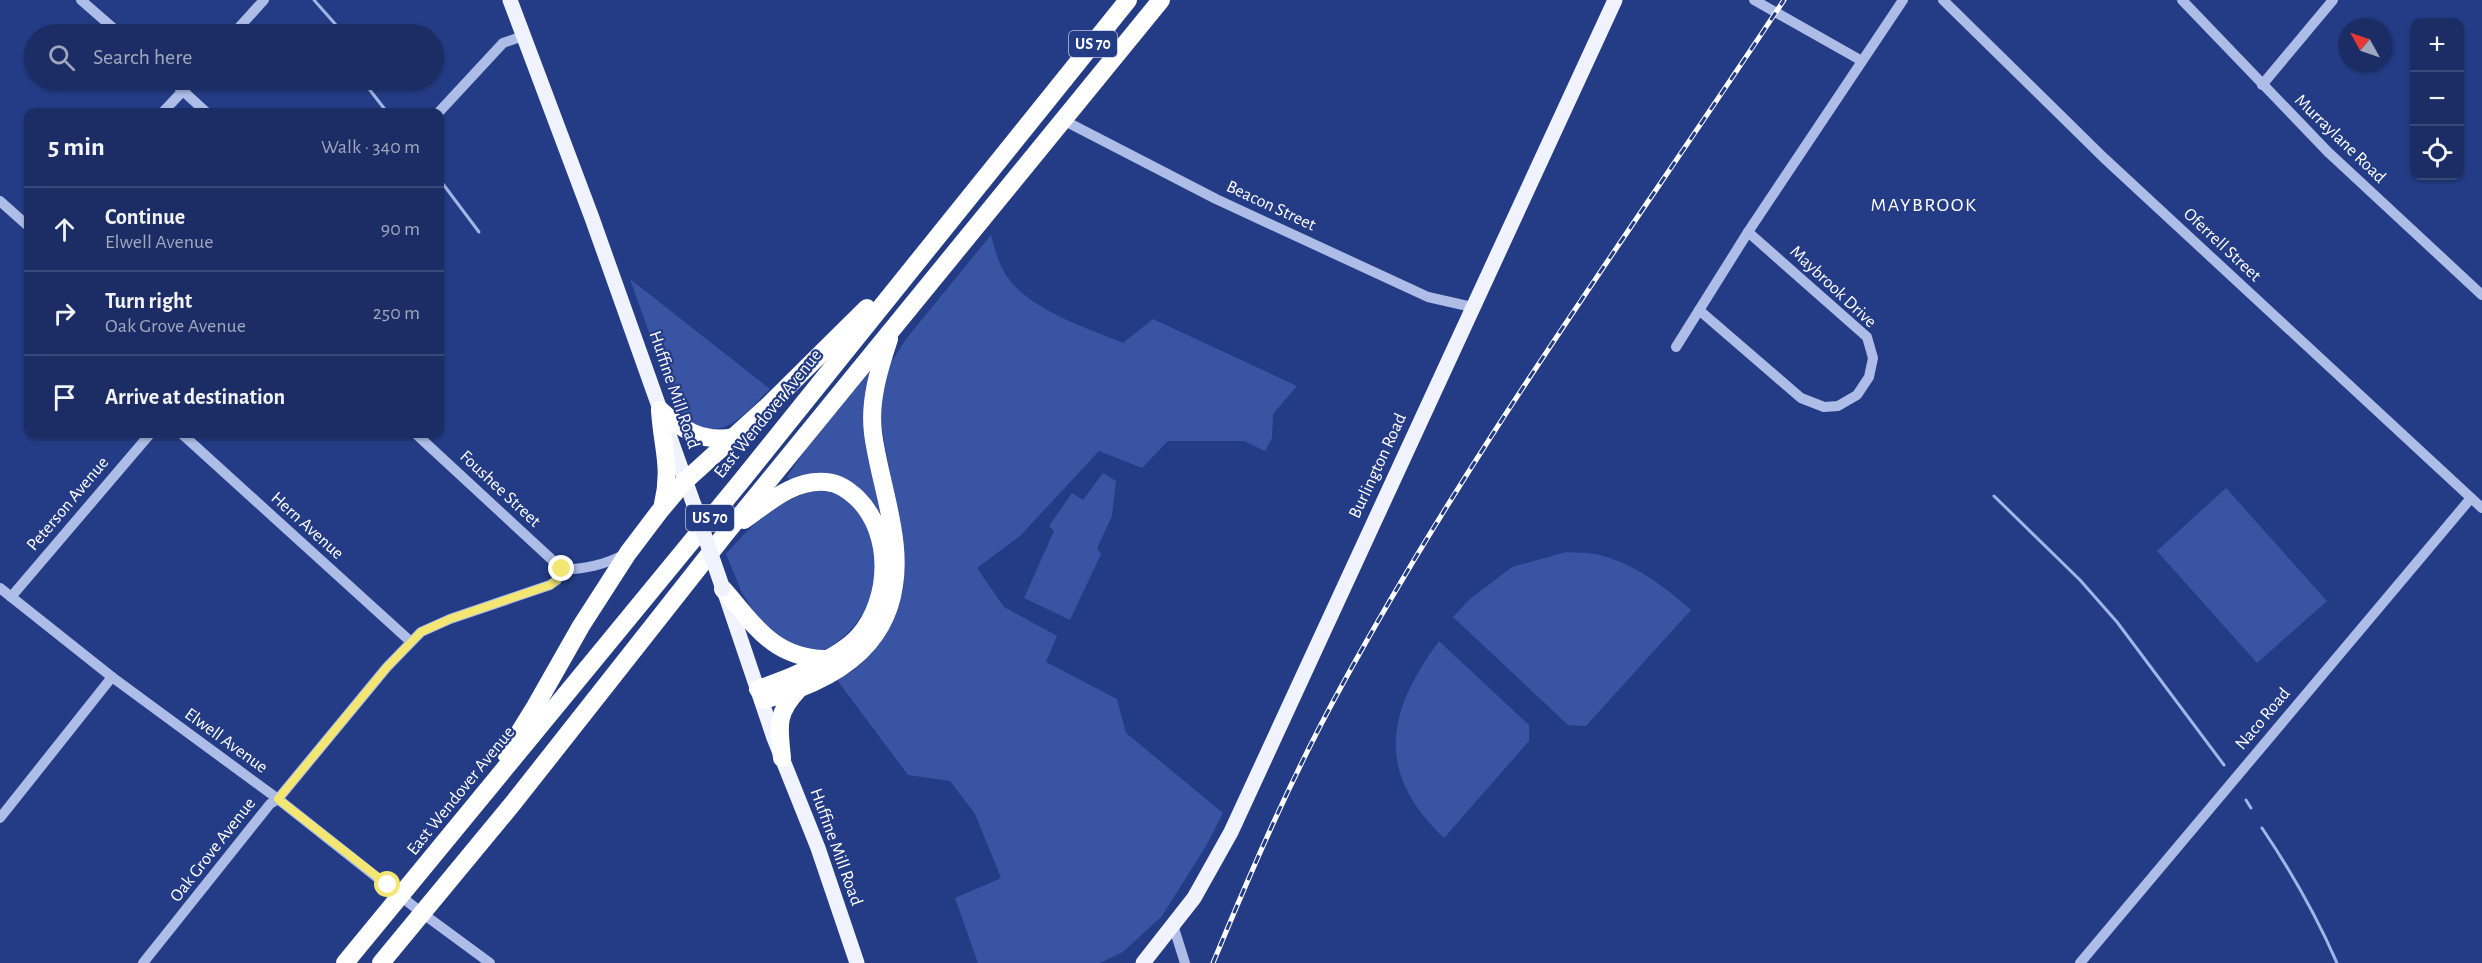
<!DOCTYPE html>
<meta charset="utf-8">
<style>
:root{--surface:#1b2d64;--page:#24356a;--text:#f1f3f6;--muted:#a0a8bf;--line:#394978}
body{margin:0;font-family:"Alegreya Sans",sans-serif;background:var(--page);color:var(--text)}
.controls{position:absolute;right:18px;top:18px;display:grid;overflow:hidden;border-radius:12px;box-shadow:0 2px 4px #0004}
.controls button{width:54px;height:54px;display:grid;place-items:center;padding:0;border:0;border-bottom:2px solid var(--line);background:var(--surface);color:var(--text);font:30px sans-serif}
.compass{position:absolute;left:2338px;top:18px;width:54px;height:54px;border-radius:50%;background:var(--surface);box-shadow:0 2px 4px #0004;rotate:310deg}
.stop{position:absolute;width:18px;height:18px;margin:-14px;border:4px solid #f3e672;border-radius:50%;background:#fff}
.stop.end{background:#f3e672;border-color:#fff;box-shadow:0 2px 6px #0008}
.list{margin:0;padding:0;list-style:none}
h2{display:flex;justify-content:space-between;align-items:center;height:78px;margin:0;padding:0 24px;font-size:26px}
h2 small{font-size:20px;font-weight:400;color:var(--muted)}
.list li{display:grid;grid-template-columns:39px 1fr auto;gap:18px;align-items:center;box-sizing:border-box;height:84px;padding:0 24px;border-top:2px solid var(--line)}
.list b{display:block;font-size:22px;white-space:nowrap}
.list p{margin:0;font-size:20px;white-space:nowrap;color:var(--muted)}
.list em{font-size:20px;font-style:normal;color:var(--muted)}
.icon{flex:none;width:33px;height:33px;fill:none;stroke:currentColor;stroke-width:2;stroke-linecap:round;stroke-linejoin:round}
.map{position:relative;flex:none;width:2482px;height:963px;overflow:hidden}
.search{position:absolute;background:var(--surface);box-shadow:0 2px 4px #0004;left:24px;top:24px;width:420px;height:66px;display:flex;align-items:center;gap:15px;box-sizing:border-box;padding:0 21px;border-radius:33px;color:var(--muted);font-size:22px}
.panel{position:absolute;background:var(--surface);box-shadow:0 2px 4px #0004;left:24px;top:108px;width:420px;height:330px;border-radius:12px}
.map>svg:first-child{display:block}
</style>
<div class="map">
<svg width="2482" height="963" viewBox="0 0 2482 963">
<rect width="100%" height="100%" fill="#243c85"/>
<g fill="#3854a2">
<path d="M991 235C994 245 996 256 1001 266 1020 308 1083 326 1123 343L1153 319 1297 386 1273 414 1272 438 1265 451 1244 441H1168L1142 468 1099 451 1020 536 977 568 1004 607 1057 636 1046 662 1117 699 1126 733 1223 813 1206 846 1162 916 1123 952 1100 963H978L955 898 1001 878 975 814 950 781 908 775 837 680 854 670 871 654 886 634 897 610 904 586V553L880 418 883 390 890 364 906 339Z"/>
<path d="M630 279 770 389C758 400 745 416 731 424 709 436 687 424 675 405Z"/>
<path d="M870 369 884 520 881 521C858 470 840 482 791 482L787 477 811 441Z"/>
<path d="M1103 473 1116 481 1112 516 1097 548 1101 554 1070 620 1024 598 1054 531 1049 526 1072 493 1083 500Z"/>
<path d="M2226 488 2327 601 2257 663 2157 551Z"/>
<path d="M816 490C840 490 843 494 858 513 862 518 869 525 871 531 886 579 867 628 823 651L786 645 758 618 742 593 726 554C753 523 776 502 816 490Z"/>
<path d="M1566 552C1576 553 1588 552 1599 555 1635 564 1664 586 1691 610L1586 726 1568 725 1453 617 1470 599 1512 567Z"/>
<path d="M1439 641 1529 725V741L1444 838C1375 772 1386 713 1439 641Z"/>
</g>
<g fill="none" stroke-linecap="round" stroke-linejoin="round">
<g stroke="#a2b5e9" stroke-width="3">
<path d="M314 0 344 34"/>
<path d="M362 80 387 112"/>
<path d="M440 180 479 232"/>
<path d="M1994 496 2080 580 2117 622 2224 765"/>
<path d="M2246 800 2251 808"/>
<path d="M2262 828C2291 871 2316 915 2337 963"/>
</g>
<g stroke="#aebde8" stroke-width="10">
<path d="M81 0 120 34"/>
<path d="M1754 0 1862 61"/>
<path d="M1943 0 2104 158 2482 508"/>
<path d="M2182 0 2328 152 2482 295"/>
<path d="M233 34 264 0"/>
<path d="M171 80 206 112"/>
<path d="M2262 85 2333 0"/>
<path d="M163 112 193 80"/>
<path d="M439 112 503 43 523 36"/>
<path d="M1063 120 1216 199 1428 297 1472 307"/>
<path d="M0 201 28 226"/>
<path d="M1699 310 1801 398 1824 407 1838 406 1857 395 1869 377 1873 358 1867 337 1748 232"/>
<path d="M1676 347 1748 232 1903 0"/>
<path d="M182 434 410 641"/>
<path d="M416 434 562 569"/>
<path d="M0 588 112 677 278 799 422 913 490 963"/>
<path d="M11 597 150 434"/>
<path d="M0 818 112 677"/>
<path d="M1173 925 1185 963"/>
<path d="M143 963 270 804 278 799 387 667 421 632 450 619 550 585 557 580 562 569C583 570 607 564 625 554"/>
<path d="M2080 963 2471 498"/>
</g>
<g stroke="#f0f3fe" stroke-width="15">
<path d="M510 0 592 218 694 505"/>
<path d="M726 596 774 738 818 848 857 963"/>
<path d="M1143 963 1194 898 1231 832 1615 0"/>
</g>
<g stroke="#fff" stroke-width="18">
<path d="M660 410C662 446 672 467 663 504"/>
<path d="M660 410C682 430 703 443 734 437"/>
<path d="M744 520C768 503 794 479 826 482 839 483 848 490 857 498 893 533 891 599 859 636 840 658 786 680 758 689"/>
<path d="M723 589C754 624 772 657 824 659"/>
<path d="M763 700C855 676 911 628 892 526 887 495 877 464 873 433 869 401 879 369 889 339"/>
<path d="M506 754 535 707 581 626 628 553 659 512 685 481 769 405 867 308"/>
<path d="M782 758C779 726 775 715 798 690"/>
<path d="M345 963 742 480 1128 0"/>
<path d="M381 963 514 802 726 533 1161 0"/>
</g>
<defs>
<path id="rail" d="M1213 963C1252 869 1292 776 1341 687 1472 447 1634 227 1784 0"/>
</defs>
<use href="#rail" stroke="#fff" stroke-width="5"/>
<use href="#rail" stroke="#243c85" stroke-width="3" stroke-dasharray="9" stroke-linecap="butt"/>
<path stroke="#f0f3fe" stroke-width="15" d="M694 505 723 589"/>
</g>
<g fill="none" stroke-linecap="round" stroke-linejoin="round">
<path stroke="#f3e672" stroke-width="8" d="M388 885 278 799 387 667 421 632 450 619 550 585 557 580 562 569"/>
</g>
<g text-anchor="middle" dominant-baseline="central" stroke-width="4.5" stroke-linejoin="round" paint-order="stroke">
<g fill="#243c85" stroke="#bdc4da" stroke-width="1.5">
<rect x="1069" y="31" width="48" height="26" rx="4.5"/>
<rect x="686" y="505" width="48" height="26" rx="4.5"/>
</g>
<g font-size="16" font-weight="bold" fill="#fff">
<text x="1093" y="44">US 70</text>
<text x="710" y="518">US 70</text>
</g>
<g font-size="18" fill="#fff" stroke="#243c85">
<text transform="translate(2340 139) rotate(44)">Murraylane Road</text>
<text transform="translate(1271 206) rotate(25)">Beacon Street</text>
<text transform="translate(2222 245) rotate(43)">Oferrell Street</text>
<text transform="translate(1833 287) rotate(43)">Maybrook Drive</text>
<text transform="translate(674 390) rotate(71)">Huffine Mill Road</text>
<text transform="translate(768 414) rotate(-51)">East Wendover Avenue</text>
<text transform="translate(1378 466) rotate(-65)">Burlington Road</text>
<text transform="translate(500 489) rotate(43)">Foushee Street</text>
<text transform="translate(68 504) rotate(-50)">Peterson Avenue</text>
<text transform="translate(307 526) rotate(42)">Hern Avenue</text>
<text transform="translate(2263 719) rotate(-50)">Naco Road</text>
<text transform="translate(226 741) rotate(36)">Elwell Avenue</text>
<text transform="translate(461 791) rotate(-51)">East Wendover Avenue</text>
<text transform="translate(836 847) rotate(70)">Huffine Mill Road</text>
<text transform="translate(213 850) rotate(-52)">Oak Grove Avenue</text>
</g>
<g font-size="20" letter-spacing="1.5" fill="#fff" stroke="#243c85">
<text x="1924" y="205">MAYBROOK</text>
</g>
</g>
</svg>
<div class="controls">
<button>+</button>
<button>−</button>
<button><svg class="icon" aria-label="locate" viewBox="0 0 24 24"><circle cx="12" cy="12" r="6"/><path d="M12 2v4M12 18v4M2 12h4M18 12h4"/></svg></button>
</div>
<svg class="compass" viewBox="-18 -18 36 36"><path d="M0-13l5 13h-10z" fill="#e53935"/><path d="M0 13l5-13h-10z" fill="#a0a8bf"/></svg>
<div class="stop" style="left:388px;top:885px"></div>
<div class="stop end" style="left:562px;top:569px"></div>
<div class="search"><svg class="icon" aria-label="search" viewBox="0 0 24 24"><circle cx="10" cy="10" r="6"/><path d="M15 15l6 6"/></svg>Search here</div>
<section class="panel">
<h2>5 min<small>Walk · 340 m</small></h2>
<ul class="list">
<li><svg class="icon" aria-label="ahead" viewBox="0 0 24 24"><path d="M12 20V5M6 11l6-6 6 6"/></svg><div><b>Continue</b><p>Elwell Avenue</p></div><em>90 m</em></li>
<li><svg class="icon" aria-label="right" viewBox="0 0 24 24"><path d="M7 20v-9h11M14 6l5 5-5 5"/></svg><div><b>Turn right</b><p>Oak Grove Avenue</p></div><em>250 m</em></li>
<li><svg class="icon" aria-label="arrive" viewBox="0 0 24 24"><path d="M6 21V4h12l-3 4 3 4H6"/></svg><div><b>Arrive at destination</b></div></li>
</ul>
</section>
</div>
